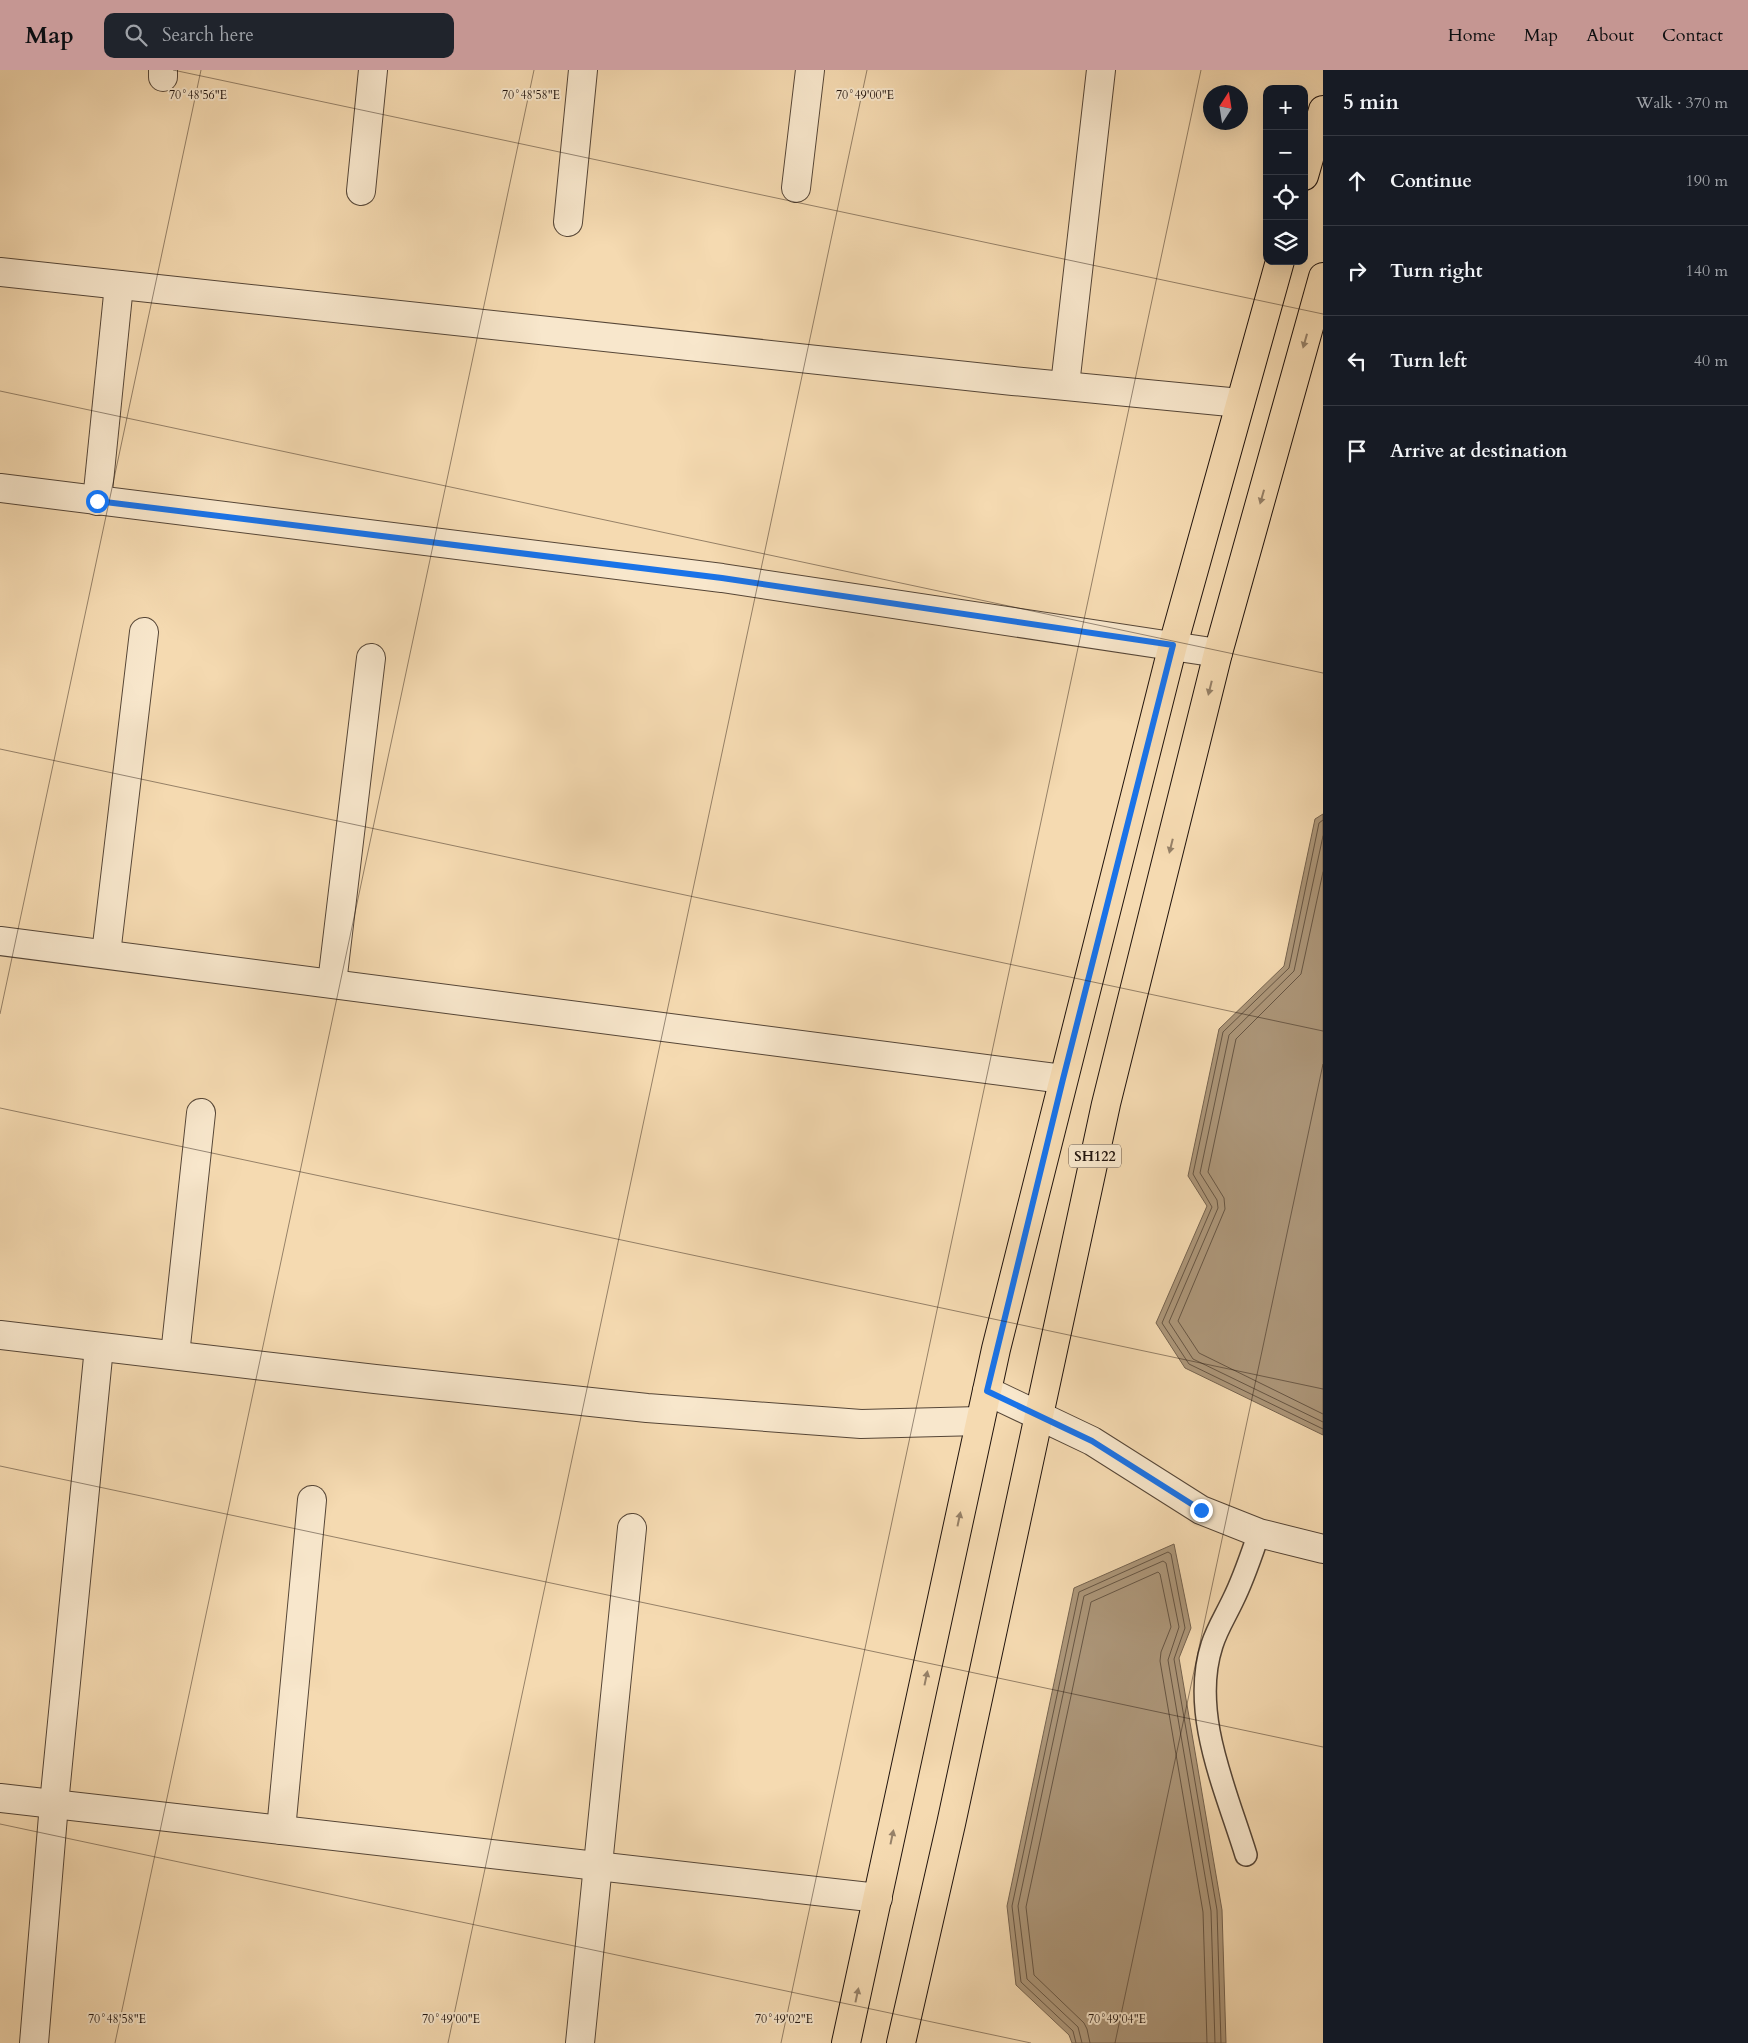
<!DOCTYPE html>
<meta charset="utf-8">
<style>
:root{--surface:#171b24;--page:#20242c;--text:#f1f3f6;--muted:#9ea1a6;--line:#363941;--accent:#c59692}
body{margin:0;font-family:Cardo,serif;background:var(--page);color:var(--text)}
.controls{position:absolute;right:15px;top:15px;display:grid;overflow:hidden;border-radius:10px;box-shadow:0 5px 20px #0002}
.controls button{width:45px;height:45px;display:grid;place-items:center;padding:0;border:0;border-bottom:1px solid var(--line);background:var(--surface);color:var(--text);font:25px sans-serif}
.compass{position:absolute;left:1203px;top:15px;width:45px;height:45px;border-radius:50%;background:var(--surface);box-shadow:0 5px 20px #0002;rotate:12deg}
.stop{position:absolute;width:15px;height:15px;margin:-11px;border:4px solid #1a73e8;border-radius:50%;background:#fff}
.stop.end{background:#1a73e8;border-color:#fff;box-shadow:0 1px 5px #0008}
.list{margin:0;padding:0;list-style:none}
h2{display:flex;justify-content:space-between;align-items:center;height:65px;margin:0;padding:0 20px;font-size:21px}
h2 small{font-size:16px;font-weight:400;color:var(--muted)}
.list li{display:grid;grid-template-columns:32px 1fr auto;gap:15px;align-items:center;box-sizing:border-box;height:90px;padding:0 20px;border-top:1px solid var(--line)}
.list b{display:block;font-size:19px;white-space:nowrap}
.list em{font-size:16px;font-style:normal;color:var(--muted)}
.icon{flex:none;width:28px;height:28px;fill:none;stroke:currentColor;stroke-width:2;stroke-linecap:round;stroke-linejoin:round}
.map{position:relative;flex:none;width:1323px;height:1973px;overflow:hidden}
header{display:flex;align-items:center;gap:30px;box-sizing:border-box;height:70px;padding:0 25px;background:var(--accent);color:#111}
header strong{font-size:24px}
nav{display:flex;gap:28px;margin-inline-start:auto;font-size:18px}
.search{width:350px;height:45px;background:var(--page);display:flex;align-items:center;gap:12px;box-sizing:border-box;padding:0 18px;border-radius:10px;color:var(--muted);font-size:19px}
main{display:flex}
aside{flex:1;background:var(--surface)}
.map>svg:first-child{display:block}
</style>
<header>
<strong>Map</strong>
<div class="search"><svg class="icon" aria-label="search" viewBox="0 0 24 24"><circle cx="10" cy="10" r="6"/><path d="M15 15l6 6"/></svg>Search here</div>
<nav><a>Home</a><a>Map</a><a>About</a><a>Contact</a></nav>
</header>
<main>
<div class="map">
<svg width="1323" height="1973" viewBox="0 0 1323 1973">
<rect width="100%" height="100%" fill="#f5dab1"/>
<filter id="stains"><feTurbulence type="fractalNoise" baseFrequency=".004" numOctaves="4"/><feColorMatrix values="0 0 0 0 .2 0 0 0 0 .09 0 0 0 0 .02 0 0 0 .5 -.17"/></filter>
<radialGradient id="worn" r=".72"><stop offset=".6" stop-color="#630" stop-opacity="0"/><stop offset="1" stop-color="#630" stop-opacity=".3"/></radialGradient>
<g fill="#ad977a" stroke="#75634f">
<path d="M1323 744V1365L1185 1298 1156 1253 1207 1136 1188 1106 1219 959 1284 896 1315 749Z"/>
<path d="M1174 1474 1191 1558 1179 1588 1222 1840 1226 1973H1072L1069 1965 1016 1915 1007 1836 1074 1518Z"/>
</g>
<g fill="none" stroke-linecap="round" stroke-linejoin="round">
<g stroke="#675644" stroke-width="1">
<path d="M1323 750 1319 753 1289 898 1223 962 1193 1104 1212 1137 1162 1253 1189 1294 1323 1359"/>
<path d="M1323 766 1294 901 1229 965 1200 1103 1217 1130 1218 1138 1169 1252 1193 1289 1323 1352"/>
<path d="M1323 802 1301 904 1236 969 1208 1102 1224 1128 1225 1139 1178 1251 1199 1283 1323 1344"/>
<path d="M1076 1973 1073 1961 1021 1912 1012 1836 1079 1522 1168 1482 1171 1484 1185 1558 1174 1589 1217 1840 1221 1973"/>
<path d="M1082 1973 1078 1957 1027 1909 1018 1836 1084 1526 1163 1491 1166 1493 1179 1557 1168 1590 1211 1841 1215 1973"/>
<path d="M1090 1973 1087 1959 1084 1953 1034 1905 1026 1837 1091 1532 1158 1502 1160 1504 1171 1557 1161 1582 1160 1591 1203 1842 1207 1973"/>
</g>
<defs>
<path id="service" d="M1246 1785C1226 1720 1190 1643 1212 1575 1217 1559 1226 1545 1233 1530 1244 1508 1251 1486 1259 1463"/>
<g id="minor">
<path d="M163 7V0"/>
<path d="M796 118 810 0"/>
<path d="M361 121 373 0"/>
<path d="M568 152 583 0"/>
<path d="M0 202 1013 311 1240 333"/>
<path d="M1065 315 1101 0"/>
<path d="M0 418 722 508 1218 583"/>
<path d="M97 431 119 215"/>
<path d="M0 871 1063 1009"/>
<path d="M106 884 144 562"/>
<path d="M332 913 371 588"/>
<path d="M0 1265 375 1309 647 1338 861 1354 980 1351"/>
<path d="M175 1285 201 1043"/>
<path d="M987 1321 1092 1371 1201 1440 1259 1463 1323 1479"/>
<path d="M0 1728 878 1828"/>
<path d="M281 1760 312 1430"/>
<path d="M34 1973 54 1734 99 1277"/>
<path d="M580 1973 632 1458"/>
</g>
<g id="primary">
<path d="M1304 106 1323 40"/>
<path d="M846 1973 996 1279 1173 575 1280 191"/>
<path d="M901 1973 951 1754 1106 1034 1218 583 1323 207"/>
</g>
</defs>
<use href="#service" stroke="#564637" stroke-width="24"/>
<use href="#minor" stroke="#564637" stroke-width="30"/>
<use href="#primary" stroke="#21140e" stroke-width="30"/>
<use href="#service" stroke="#f8e7cc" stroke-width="21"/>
<use href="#minor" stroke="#f8e7cc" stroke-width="28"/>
<use href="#primary" stroke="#f5dab1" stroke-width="28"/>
</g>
<defs><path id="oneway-solid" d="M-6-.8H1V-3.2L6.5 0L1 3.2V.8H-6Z" transform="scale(1.25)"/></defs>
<g fill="#968168">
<use href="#oneway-solid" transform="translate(1305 271) rotate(106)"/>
<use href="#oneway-solid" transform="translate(1262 427) rotate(106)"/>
<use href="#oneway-solid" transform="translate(1210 618) rotate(104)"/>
<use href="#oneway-solid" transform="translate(1171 776) rotate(104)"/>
<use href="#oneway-solid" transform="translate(959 1449) rotate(-78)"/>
<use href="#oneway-solid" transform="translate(926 1608) rotate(-78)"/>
<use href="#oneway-solid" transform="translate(892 1767) rotate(-78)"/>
<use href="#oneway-solid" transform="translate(857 1925) rotate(-78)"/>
</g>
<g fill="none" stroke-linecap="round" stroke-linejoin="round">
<path stroke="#1a73e8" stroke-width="6" d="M97 431 722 508 1173 575 1063 1009 987 1321 1092 1371 1201 1440"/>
</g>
<path fill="none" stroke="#21140e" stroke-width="1" stroke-opacity="0.45" d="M173 0 1323 244M0 321 1323 603M0 679 1323 961M0 944 201 0M0 1038 1323 1319M0 1396 1323 1677M0 1754 1031 1973M115 1973 534 0M448 1973 867 0M781 1973 1201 0M1115 1973 1323 994"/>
<g text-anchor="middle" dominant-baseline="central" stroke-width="4" stroke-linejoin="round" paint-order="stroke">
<rect fill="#f8e7cc" stroke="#625347" stroke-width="1" x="1069" y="1074.5" width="52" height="23" rx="4"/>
<g font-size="14" font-weight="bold" fill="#21140e">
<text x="1095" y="1086">SH122</text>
</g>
</g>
<g font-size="12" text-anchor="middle" fill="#21140e" stroke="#f8e7cc" stroke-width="4" stroke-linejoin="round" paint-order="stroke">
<text x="198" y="29">70°48'56"E</text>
<text x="531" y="29">70°48'58"E</text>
<text x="865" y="29">70°49'00"E</text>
<text x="117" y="1953">70°48'58"E</text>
<text x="451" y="1953">70°49'00"E</text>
<text x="784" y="1953">70°49'02"E</text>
<text x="1117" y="1953">70°49'04"E</text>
</g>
<rect width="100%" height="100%" filter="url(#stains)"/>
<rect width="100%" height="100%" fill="url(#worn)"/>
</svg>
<div class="controls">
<button>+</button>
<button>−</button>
<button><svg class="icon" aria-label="locate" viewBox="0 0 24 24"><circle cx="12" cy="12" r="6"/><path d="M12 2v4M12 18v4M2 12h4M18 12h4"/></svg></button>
<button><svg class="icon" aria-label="layers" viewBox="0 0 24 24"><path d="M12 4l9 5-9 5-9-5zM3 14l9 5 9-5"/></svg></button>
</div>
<svg class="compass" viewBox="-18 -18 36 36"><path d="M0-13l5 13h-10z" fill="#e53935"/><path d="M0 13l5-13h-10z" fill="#9ea1a6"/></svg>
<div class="stop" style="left:97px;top:431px"></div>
<div class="stop end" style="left:1201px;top:1440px"></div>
</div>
<aside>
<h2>5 min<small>Walk · 370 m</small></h2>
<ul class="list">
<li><svg class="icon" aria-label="ahead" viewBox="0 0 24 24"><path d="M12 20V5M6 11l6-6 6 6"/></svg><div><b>Continue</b></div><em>190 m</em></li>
<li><svg class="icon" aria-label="right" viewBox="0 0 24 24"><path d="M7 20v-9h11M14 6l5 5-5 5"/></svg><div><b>Turn right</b></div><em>140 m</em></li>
<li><svg class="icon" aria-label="left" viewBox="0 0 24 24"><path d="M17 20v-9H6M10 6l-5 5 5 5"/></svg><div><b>Turn left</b></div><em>40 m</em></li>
<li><svg class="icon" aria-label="arrive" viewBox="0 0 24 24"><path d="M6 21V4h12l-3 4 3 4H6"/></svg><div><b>Arrive at destination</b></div></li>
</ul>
</aside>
</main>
